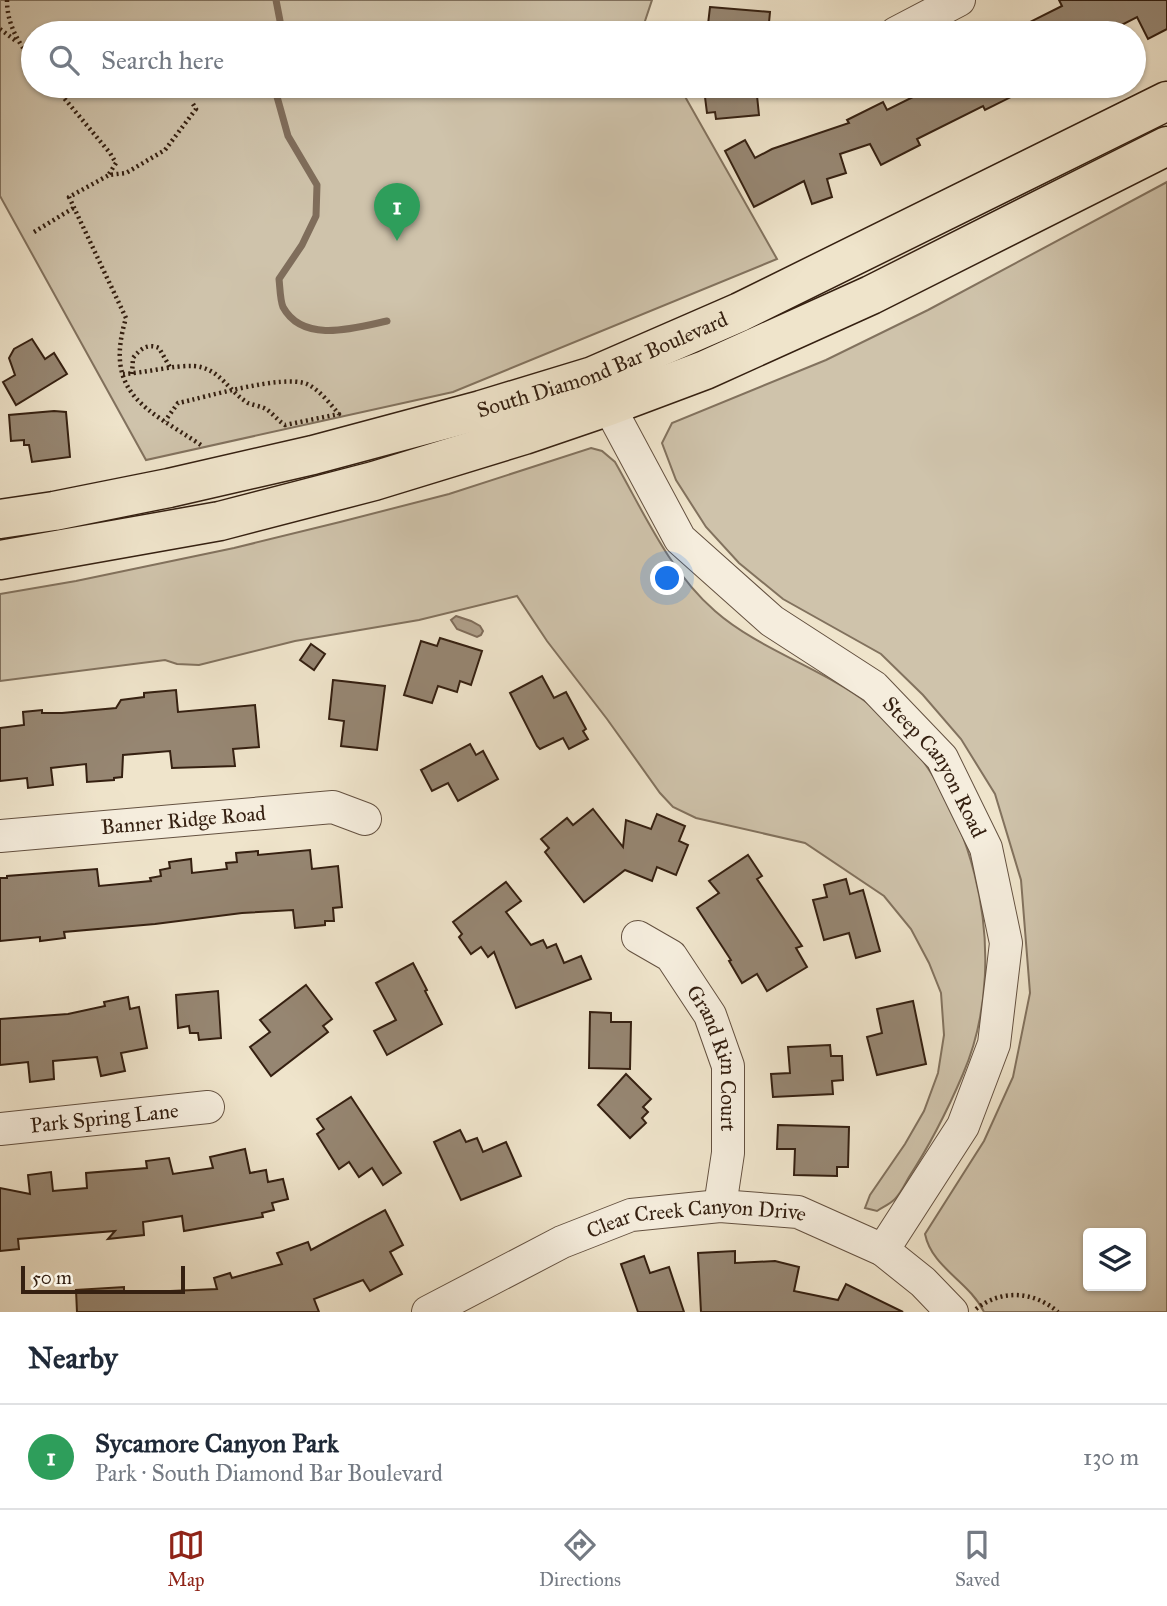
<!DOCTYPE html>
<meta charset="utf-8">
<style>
:root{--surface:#fff;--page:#f6f6f7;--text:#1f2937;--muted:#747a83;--line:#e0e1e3;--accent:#8f2418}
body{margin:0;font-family:"IM FELL Great Primer",serif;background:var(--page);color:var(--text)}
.controls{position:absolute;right:21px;bottom:21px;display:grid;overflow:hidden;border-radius:7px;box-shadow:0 2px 5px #0004}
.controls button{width:63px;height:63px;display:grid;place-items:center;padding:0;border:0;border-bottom:2px solid var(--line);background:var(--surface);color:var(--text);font:35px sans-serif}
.scale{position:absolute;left:21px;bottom:18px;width:164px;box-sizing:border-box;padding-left:7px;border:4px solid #352011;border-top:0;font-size:19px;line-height:24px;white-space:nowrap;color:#352011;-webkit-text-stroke:5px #f5eddd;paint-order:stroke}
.you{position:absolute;left:668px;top:579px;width:24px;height:24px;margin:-18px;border:5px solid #fff;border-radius:50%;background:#1a73e8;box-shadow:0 0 0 10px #1a73e833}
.badge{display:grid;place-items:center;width:46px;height:46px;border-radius:50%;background:var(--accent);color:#fff;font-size:23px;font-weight:700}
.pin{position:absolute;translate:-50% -58px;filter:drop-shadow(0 2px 4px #0008)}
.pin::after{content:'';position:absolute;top:37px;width:24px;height:21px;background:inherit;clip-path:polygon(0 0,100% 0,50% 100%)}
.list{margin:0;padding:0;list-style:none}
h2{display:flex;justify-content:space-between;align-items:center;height:91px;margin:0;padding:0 28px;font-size:30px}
h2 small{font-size:23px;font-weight:400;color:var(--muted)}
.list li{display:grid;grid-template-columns:46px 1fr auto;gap:21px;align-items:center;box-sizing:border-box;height:105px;padding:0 28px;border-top:2px solid var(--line)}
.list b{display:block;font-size:26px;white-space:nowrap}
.list p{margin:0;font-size:23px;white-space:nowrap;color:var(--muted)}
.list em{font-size:23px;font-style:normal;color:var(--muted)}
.icon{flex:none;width:38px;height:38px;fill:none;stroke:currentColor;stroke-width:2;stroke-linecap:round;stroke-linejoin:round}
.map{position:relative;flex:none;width:1167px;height:1312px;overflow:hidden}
.search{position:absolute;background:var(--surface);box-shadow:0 2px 5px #0004;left:21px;right:21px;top:21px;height:77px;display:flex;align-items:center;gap:18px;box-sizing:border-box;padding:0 24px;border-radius:38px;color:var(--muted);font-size:26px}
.sheet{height:196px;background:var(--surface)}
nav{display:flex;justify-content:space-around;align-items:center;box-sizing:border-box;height:98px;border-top:2px solid var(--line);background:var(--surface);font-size:19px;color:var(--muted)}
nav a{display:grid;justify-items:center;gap:4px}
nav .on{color:var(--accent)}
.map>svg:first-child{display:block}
</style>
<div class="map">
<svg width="1167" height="1312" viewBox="0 0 1167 1312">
<rect width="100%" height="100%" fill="#efe4cb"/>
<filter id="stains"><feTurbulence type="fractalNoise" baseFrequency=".00286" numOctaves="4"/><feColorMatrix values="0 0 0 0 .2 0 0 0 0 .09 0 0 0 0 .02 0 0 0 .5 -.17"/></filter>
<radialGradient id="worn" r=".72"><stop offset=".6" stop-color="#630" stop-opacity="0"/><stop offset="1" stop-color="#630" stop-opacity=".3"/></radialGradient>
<g fill="#cfc3ab" stroke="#82725e" stroke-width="2" fill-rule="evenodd">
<path d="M0 0H652L644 24 650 33H33V86H679L777 259 453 392 146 460 0 196Z"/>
<path d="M1167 182V1312H984C969 1281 932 1268 925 1234L984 1141 1013 1077 1030 993 1021 880 995 794 961 739 923 695 881 654 783 599 739 563 706 527 676 480 662 443 672 423 826 360 928 310ZM1141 1233V1286H1088V1233Z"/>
<path d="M591 448 602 451 615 462C644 513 670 572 715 611 758 649 822 668 869 704 973 785 1015 953 963 1074 948 1109 930 1145 909 1177 905 1184 901 1193 895 1199 890 1204 883 1207 877 1211L865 1208 870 1195 905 1144 924 1111 938 1073 944 1035 941 993 929 963 911 929 884 896 805 843 696 818 673 807 660 793 607 719 547 641 517 596 419 620 295 641 199 665 177 664 165 660 0 681V594L76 581 234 548 340 522 449 494Z"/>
</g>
<path fill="#b0a18c" stroke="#7f6d5b" stroke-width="2" d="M456 616 471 621 480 626 483 631 481 635 477 637 457 629 451 620Z"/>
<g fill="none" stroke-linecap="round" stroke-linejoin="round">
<g stroke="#7f6d5b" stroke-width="7">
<path d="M276 0 281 26 280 33"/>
<path d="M274 86 288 136 317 185 316 216 302 245 279 279C280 287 280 300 283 307 303 344 355 328 387 321"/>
</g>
</g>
<g fill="#968672" stroke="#352011" stroke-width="2">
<path d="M1059 0H1167V29L1148 39 1137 17 1106 33H1008L1062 6Z"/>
<path d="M710 7 770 12 768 33H707Z"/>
<path d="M712 86H756L759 115 716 119 715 112 707 113 704 89 712 88Z"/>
<path d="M935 86H1033L985 110 983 106 917 139 920 145 881 165 870 144 840 154 846 173 827 179 832 197 812 204 804 181 754 207 725 151 745 140 755 158 772 149 849 123 847 120 883 102 887 110Z"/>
<path d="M32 339 45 359 54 353 67 374 16 405 3 382 15 375 9 358 14 349Z"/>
<path d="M54 411 66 412 70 457 32 462 29 445H24V440L11 441 9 415Z"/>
<path d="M440 638 482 651 471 685 460 681 457 692 438 686 432 703 404 695 421 641 437 646Z"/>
<path d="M311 644 325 654 314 670 300 660Z"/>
<path d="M542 676 554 698 566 692 586 729 583 731 588 739 569 749 563 738 540 749 537 746 510 693Z"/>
<path d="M333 680 385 686 377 750 341 746 344 721 329 719Z"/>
<path d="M176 690 178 712 255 705 259 747 233 749 235 766 172 768 170 751 123 755 122 777 114 778V780L87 782 86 764 51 768 53 785 28 788 27 778 0 781V728L24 725 23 712 42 710V713H62L116 708 121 700 144 697V693Z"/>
<path d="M470 744 476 755 483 751 498 779 458 801 448 783 432 791 421 770Z"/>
<path d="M593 809 623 847 626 820 651 829 657 814 685 826 679 841 688 845 676 875 657 867 652 881 625 870 584 902 545 852 549 848 541 839 567 818 573 825Z"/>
<path d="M310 850 312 869 338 866 342 907 333 908 334 921H325V925L295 928 293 910 242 913 155 924 64 932 65 938 40 941V937L0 941V878H7V876L97 869 99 886 151 881 150 878 161 876 160 870 170 868 169 862 191 859 192 873 227 869 226 863 237 862 236 853 258 851V855Z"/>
<path d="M748 855 762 876 757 879 802 946 796 948 807 967 767 991 757 974 742 983 729 961 731 960 697 908 719 893 709 881Z"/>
<path d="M846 879 850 894 863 890 880 951 856 958 849 933 824 940 813 900 827 897 824 885Z"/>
<path d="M506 882 521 901 506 912 531 945 543 940 547 948 556 944 564 963 581 956 591 979 516 1008 494 952 488 957 481 947 471 954 459 937 462 934 453 922Z"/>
<path d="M413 963 427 990 425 991 442 1024 387 1055 374 1031 396 1020 376 983Z"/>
<path d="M306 985 332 1019 323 1026 328 1032 271 1076 250 1047 270 1032 260 1020Z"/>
<path d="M218 991 221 1038 199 1040 198 1033H190L189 1026 178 1028 176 995Z"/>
<path d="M128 997 130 1009 139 1007 147 1048 121 1053 125 1071 101 1076 97 1057 53 1061 54 1079 30 1082 28 1062 0 1065V1019L68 1014 105 1006 104 1002Z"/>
<path d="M913 1001 926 1064 877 1075 867 1037 882 1033 877 1009Z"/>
<path d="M590 1012 611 1013V1022H631L630 1069 589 1068Z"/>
<path d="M830 1045 831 1056H842L843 1080 832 1081 833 1094 773 1097 771 1074 790 1073 788 1047Z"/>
<path d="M626 1074 651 1099 643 1107 648 1112 642 1118 646 1123 630 1138 598 1105Z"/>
<path d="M351 1097 401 1173 383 1185 372 1168 359 1177 349 1162 339 1169 317 1134 324 1129 317 1119Z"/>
<path d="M778 1125 849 1127 848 1167H837V1176L794 1175 795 1149H777Z"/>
<path d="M460 1130 466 1142 477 1138 483 1152 506 1142 521 1176 461 1200 434 1142Z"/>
<path d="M245 1149 250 1173 266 1170 268 1182 283 1179 288 1199 272 1203 274 1210 262 1213 263 1217 184 1231 182 1216 143 1222 144 1235 108 1239 115 1231 18 1239 19 1249 0 1251V1188L30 1194 28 1175 51 1172 53 1191 87 1188 86 1173 147 1168 146 1161 169 1158 173 1174 213 1168 210 1157Z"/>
<path d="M385 1210 403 1245 390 1252 402 1274 370 1291 363 1280 314 1299 319 1312H77L76 1290 124 1287V1293L217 1289 214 1278 230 1273 232 1278 282 1264 277 1253 308 1242 311 1250Z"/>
<path d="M735 1251V1263L775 1261 799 1267 794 1291 838 1300 846 1284 903 1312H701L698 1253Z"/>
<path d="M644 1256 650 1273 669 1267 684 1312H638L621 1264Z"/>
</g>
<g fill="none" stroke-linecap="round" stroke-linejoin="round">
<defs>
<g id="minor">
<path d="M896 33 959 0"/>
<path id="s1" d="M598 386 680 539 772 621 874 687 942 758 986 848 1006 943 994 1044 963 1126 883 1250"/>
<path id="s2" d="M0 836 333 807 365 819"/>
<path id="s3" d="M638 937 671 956 710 1015 728 1066V1153L720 1206"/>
<path id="s4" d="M0 1129 208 1107"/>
<path id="s5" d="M428 1312 562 1242 631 1215 720 1206 798 1212 883 1250 923 1282 952 1312"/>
</g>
<g id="major">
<path id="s6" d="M0 519 54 511 169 488 313 455 481 410 593 376 740 312 1167 101"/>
<path d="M0 560 220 521 374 481 524 435 609 406 705 370 871 295 1167 146"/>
</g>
</defs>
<use href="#minor" stroke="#645140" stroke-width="34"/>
<use href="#major" stroke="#352011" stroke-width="41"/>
<g stroke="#352011" stroke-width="4.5" stroke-dasharray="2 3.5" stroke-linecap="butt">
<path d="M7 0C7 24 18 43 33 61"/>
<path d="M0 29 16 41"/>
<path d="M54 86 110 153 116 163 109 174"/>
<path d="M193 104 196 109 165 150 126 173 109 175 69 197 126 318C103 394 147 409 201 445"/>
<path d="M34 232 75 207"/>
<path d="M123 374C145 373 174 365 194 366 220 368 228 391 248 403 253 405 259 406 264 408 272 412 277 420 285 425L339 414C330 404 320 390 307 384 282 374 207 397 178 403L165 421"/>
<path d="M132 374 133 358C140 349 148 343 159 348L171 369"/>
<path d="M976 1309C1001 1289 1034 1291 1058 1312"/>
</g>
<use href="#minor" stroke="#f5eddd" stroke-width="32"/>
<use href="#major" stroke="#efe4cb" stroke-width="38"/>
</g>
<g text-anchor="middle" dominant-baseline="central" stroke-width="5" stroke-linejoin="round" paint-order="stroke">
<g font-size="21" fill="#352011" stroke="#f5eddd">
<text stroke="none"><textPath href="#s6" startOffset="623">South Diamond Bar Boulevard</textPath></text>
<text stroke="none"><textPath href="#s1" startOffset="520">Steep Canyon Road</textPath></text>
<text stroke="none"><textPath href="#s2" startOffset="184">Banner Ridge Road</textPath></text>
<text stroke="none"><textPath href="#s3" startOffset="152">Grand Rim Court</textPath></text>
<text stroke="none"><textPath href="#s4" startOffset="105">Park Spring Lane</textPath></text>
<text stroke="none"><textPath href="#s5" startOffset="290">Clear Creek Canyon Drive</textPath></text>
</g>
</g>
<rect width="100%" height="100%" filter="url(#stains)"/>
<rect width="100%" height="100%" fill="url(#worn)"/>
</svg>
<div class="controls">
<button><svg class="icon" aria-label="layers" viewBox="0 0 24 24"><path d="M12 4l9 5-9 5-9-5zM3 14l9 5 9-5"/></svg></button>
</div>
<div class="scale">50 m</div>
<div class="you"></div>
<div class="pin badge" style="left:397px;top:241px;background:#2e9e5b">1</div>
<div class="search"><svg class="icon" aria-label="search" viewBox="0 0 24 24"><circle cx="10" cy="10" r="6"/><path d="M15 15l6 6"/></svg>Search here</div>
</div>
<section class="sheet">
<h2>Nearby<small></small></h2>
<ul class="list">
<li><span class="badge" style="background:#2e9e5b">1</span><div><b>Sycamore Canyon Park</b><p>Park · South Diamond Bar Boulevard</p></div><em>130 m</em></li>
</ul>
</section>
<nav>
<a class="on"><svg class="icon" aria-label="map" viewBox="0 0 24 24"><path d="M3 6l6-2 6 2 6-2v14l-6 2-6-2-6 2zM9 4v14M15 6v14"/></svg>Map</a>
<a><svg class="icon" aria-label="directions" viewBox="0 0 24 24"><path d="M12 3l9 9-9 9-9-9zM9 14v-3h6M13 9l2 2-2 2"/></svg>Directions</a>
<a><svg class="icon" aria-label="saved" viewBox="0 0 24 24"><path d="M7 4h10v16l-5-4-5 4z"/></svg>Saved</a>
</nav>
